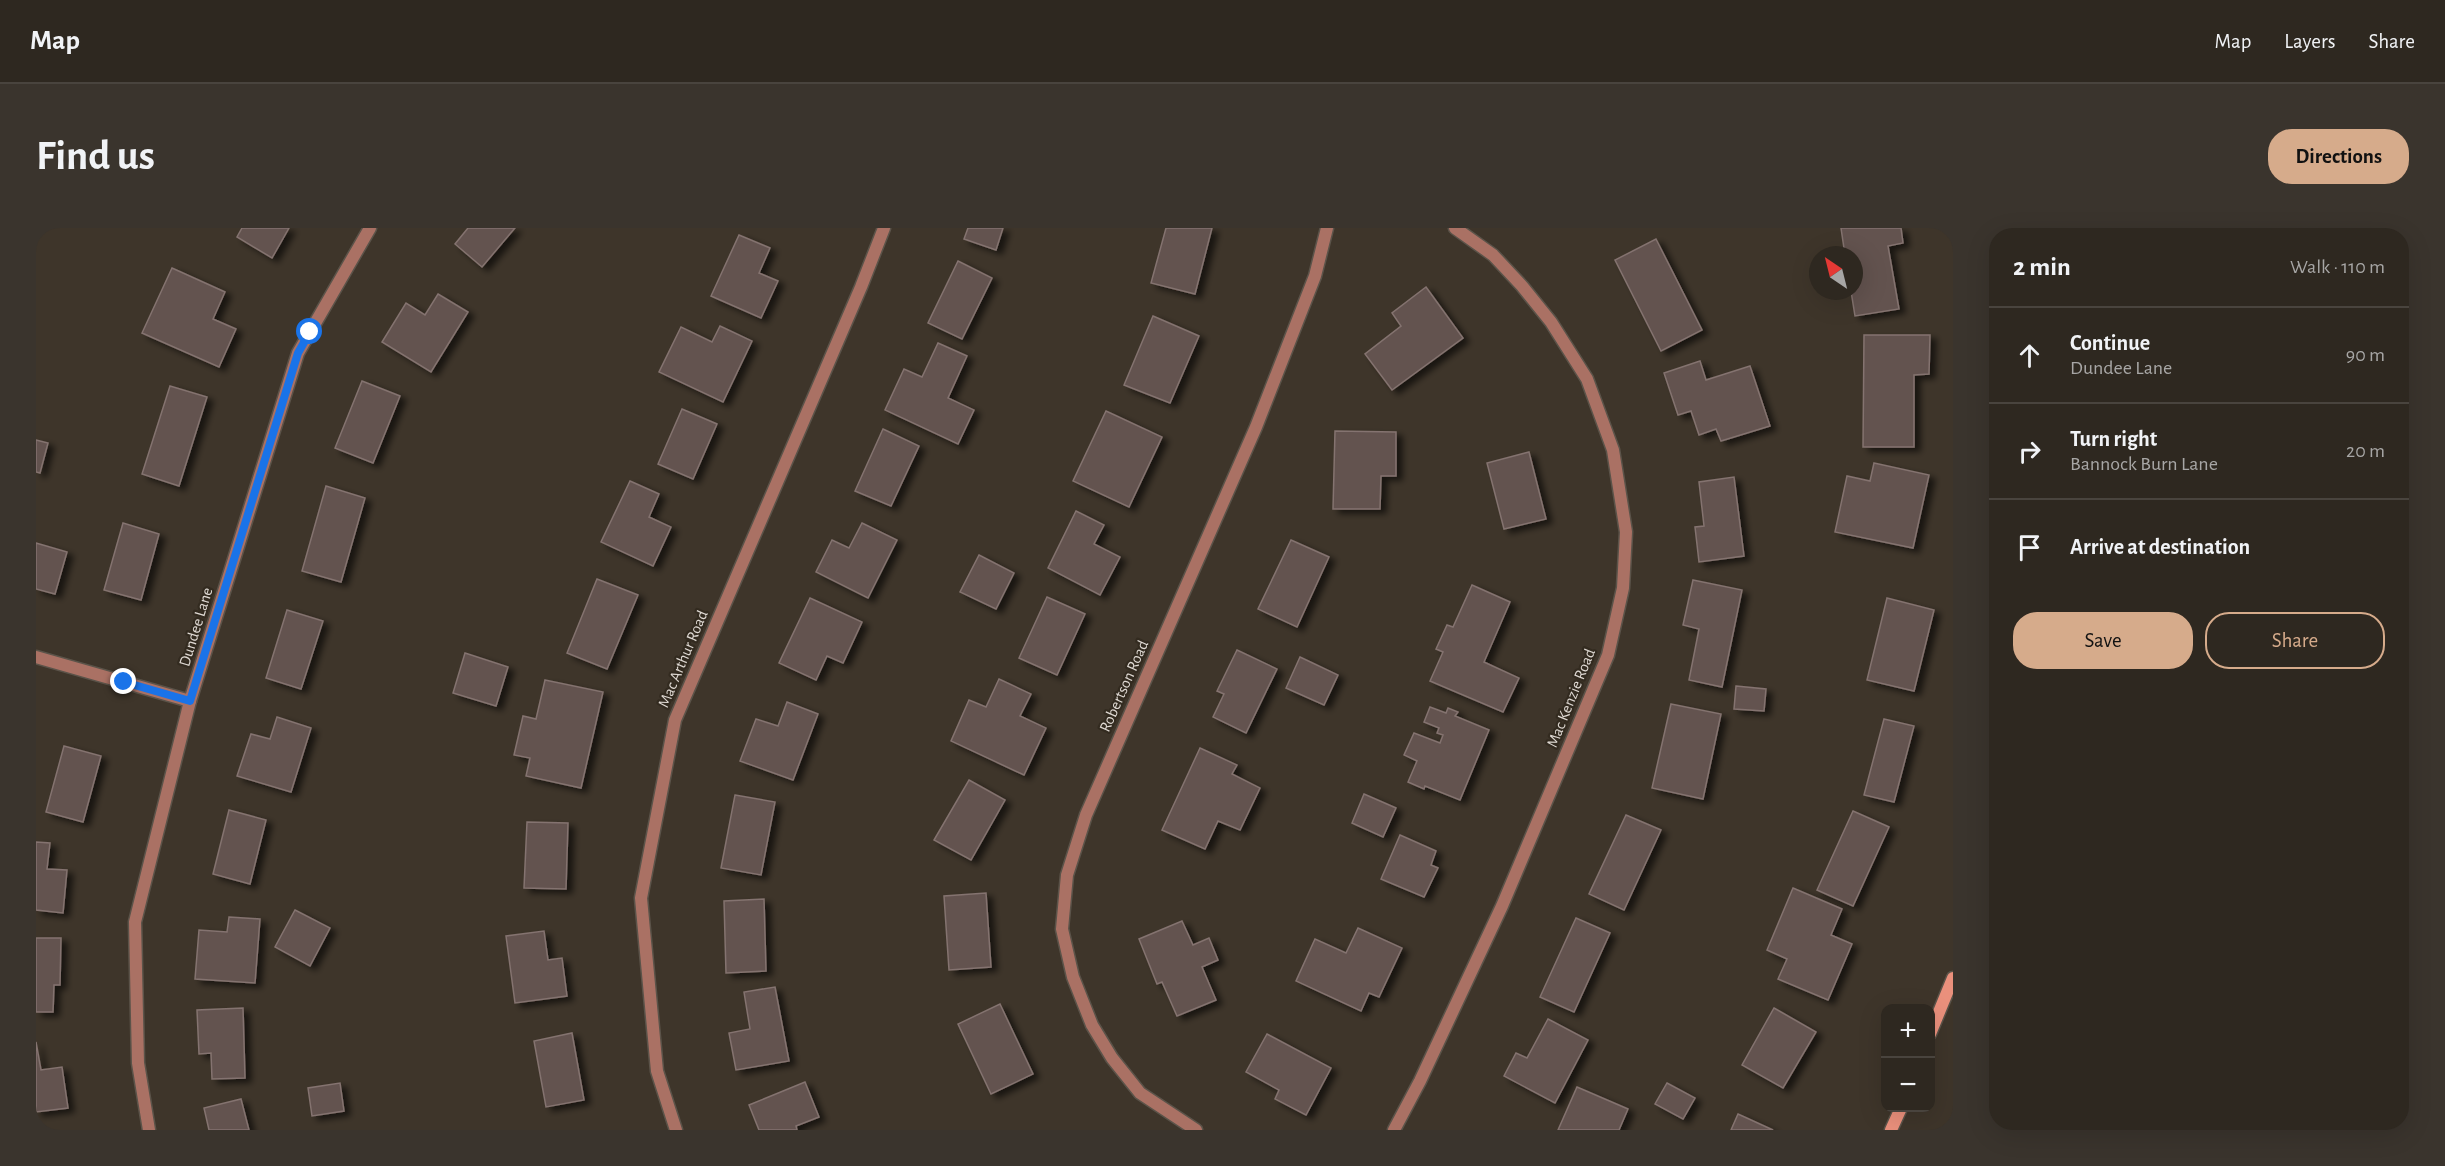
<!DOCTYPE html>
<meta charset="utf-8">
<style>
:root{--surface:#2e2820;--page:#3a342d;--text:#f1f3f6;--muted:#a7a6a5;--line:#49443e;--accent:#d6ab8b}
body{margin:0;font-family:"Alegreya Sans",sans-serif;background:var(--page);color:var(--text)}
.controls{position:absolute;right:18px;bottom:18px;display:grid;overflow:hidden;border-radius:12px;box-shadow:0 6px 24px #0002}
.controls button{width:54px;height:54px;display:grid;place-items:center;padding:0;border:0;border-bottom:2px solid var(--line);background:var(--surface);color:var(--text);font:30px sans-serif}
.compass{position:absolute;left:1773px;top:18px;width:54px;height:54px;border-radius:50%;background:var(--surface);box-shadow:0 6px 24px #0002;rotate:325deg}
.stop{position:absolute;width:18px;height:18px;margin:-14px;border:4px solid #1a73e8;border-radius:50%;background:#fff}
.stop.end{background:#1a73e8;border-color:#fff;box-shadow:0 2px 6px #0008}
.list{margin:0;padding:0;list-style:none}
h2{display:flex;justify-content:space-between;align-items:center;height:78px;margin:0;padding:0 24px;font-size:26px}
h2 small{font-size:20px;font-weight:400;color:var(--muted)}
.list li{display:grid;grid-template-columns:39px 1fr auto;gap:18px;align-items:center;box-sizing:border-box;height:96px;padding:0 24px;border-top:2px solid var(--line)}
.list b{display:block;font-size:22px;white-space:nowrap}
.list p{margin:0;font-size:20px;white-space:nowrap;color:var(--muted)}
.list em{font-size:20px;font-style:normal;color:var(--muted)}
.actions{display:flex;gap:12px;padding:18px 24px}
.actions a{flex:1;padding:14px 0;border:2px solid var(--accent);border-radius:24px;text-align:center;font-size:21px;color:var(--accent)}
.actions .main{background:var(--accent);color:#111}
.icon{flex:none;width:33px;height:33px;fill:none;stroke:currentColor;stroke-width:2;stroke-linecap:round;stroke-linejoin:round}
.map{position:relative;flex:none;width:1917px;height:902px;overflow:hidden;border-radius:24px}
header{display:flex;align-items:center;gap:36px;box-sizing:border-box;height:84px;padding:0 30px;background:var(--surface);border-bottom:2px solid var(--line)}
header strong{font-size:28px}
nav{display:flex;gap:33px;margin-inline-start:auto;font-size:21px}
.intro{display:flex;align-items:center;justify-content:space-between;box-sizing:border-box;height:144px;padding:0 36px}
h1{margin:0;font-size:42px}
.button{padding:15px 27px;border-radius:24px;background:var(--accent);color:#111;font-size:21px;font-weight:700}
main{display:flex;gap:36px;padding:0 36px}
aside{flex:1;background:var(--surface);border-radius:24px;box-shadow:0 6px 24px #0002}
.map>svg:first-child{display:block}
</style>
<header>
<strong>Map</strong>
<nav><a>Map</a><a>Layers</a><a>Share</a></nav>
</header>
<div class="intro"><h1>Find us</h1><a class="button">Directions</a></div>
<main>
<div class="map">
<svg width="1917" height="902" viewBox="0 0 1917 902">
<defs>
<filter id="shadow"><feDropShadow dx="6" dy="4" stdDeviation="3" flood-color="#0009"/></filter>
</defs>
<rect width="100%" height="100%" fill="#3e352a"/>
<g fill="#635350" stroke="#84736f" stroke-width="1.5" filter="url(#shadow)">
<path d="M206 0H253L236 30 201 9Z"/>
<path d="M432 0H479L446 39 419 16Z"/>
<path d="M932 0H967L960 22 928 11Z"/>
<path d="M1130 0H1176L1159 66 1115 55Z"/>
<path d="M1805 0H1865L1867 15 1852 18 1863 81 1819 88 1815 63H1818V27H1809Z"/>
<path d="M703 7 734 20 723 45 742 53 725 90 675 68Z"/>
<path d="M1620 11 1666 102 1625 123 1579 32Z"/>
<path d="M922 33 956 50 926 111 892 95Z"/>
<path d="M136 40 189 64 177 91 200 101 183 139 106 105Z"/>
<path d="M1390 59 1427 110 1356 162 1329 126 1365 98 1356 85Z"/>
<path d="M402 66 432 84 395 144 346 114 370 75 389 87Z"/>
<path d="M1117 88 1163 108 1134 175 1088 157Z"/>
<path d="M684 98 716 113 687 174 623 144 645 99 676 114Z"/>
<path d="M1828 107H1894L1893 146 1878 147V219H1827Z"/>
<path d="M902 115 931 128 912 170 938 182 922 216 849 182 868 141 886 149Z"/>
<path d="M1664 133 1670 152 1714 138 1734 198 1685 213 1680 201 1663 207 1655 183 1642 187 1628 145Z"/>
<path d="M326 153 364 168 337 235 299 220Z"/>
<path d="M134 158 171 169 143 258 106 246Z"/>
<path d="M646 181 681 196 657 251 622 236Z"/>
<path d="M1070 183 1126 209 1093 279 1037 253Z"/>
<path d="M847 201 883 218 855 278 819 263Z"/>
<path d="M1299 203 1360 204V248H1345L1344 281H1297Z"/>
<path d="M0 212 12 215 4 245 0 244Z"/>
<path d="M1493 224 1510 291 1468 301 1451 235Z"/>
<path d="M1838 235 1893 247 1877 320 1799 304 1811 248 1834 253Z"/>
<path d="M1698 249 1708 328 1663 334 1659 299 1668 298 1663 254Z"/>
<path d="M594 253 623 266 613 289 635 299 617 338 565 314Z"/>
<path d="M290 258 329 270 305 354 266 343Z"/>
<path d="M1040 283 1068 297 1058 316 1084 329 1064 367 1012 340Z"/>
<path d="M87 295 123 306 105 372 68 362Z"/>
<path d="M826 295 861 312 832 370 780 344 796 312 813 320Z"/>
<path d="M1255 312 1293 329 1261 399 1222 381Z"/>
<path d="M0 315 31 324 19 366 0 361Z"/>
<path d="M943 327 978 345 960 381 924 364Z"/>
<path d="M561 351 602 367 571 441 531 425Z"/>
<path d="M1657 352 1706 362 1686 459 1653 452 1663 401 1647 397Z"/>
<path d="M1436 357 1474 374 1448 434 1483 450 1467 484 1394 453 1407 424 1400 421 1411 397 1417 399Z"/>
<path d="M1011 369 1049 386 1021 447 983 430Z"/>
<path d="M774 370 826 394 807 435 791 428 780 452 743 435Z"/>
<path d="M1851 370 1898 382 1878 463 1831 452Z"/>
<path d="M251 382 287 393 265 461 230 450Z"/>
<path d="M1201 422 1241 441 1210 505 1177 489 1188 466 1181 463Z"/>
<path d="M429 425 472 439 460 478 417 465Z"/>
<path d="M1264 429 1302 447 1288 477 1250 460Z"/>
<path d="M963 451 995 466 984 488 1010 500 988 547 915 513 933 472 950 479Z"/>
<path d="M509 452 567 464 545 560 490 548 494 530 478 527 487 488 500 491Z"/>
<path d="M1700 458 1730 461 1728 483 1698 481Z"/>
<path d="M751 474 782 486 757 552 704 533 720 491 742 498Z"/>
<path d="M1635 476 1685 486 1667 571 1616 560Z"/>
<path d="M1394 479 1410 485 1412 480 1422 484 1419 488 1453 502 1424 572 1389 558 1388 561 1372 554 1381 533 1368 527 1378 505 1404 515 1407 507 1401 505 1403 500 1388 494Z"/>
<path d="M241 489 275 500 255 564 201 548 215 506 234 511Z"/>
<path d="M1848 491 1878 498 1858 574 1828 567Z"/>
<path d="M28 518 65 528 47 594 10 584Z"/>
<path d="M1164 520 1201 537 1196 546 1224 560 1204 602 1182 593 1169 621 1126 602Z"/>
<path d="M933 552 969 572 935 632 898 612Z"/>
<path d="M1328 566 1360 580 1347 609 1316 595Z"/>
<path d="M699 567 739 574 725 647 685 640Z"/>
<path d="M193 582 230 592 214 656 177 646Z"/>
<path d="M1817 583 1853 599 1817 678 1781 662Z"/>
<path d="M1590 587 1625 602 1588 682 1553 666Z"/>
<path d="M491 594 532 595 530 661 488 660Z"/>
<path d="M1364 607 1400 623 1395 637 1402 640 1388 669 1345 651Z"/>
<path d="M0 614 14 615 11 641 31 642 27 685 0 682Z"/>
<path d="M1757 660 1806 681 1795 707 1816 716 1792 772 1742 751 1751 731 1731 722Z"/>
<path d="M950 665 955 739 913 742 908 668Z"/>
<path d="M728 671 730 743 690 745 688 673Z"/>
<path d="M259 682 294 700 274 738 239 719Z"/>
<path d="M193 689 224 691 219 755 159 751 163 702 191 704Z"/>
<path d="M1540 690 1574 705 1538 784 1504 769Z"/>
<path d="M1146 693 1157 717 1173 710 1182 732 1166 739 1180 772 1141 788 1126 754 1121 756 1103 711Z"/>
<path d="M1322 700 1366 720 1343 769 1333 765 1325 783 1260 753 1279 711 1310 725Z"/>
<path d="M508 703 512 732 526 730 531 768 479 775 470 708Z"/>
<path d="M0 710H25L24 757H18L17 784H0Z"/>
<path d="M739 759 753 833 700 842 693 805 714 801 708 764Z"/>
<path d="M964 776 997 846 955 866 922 796Z"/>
<path d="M207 780 209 850 176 851 175 825 163 826 161 782Z"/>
<path d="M1738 780 1780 804 1747 860 1706 837Z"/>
<path d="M1512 791 1552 812 1519 875 1468 848 1480 825 1491 830Z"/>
<path d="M536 805 548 872 510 879 498 813Z"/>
<path d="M1231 806 1295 840 1270 887 1239 871 1243 862 1210 844Z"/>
<path d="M0 814 5 842 26 839 32 880 0 884Z"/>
<path d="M769 854 783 889 760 898 761 902H723L713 877Z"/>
<path d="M304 855 308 883 276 888 272 860Z"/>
<path d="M1631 855 1659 870 1647 891 1619 876Z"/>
<path d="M1541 859 1592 881 1583 902H1522Z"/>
<path d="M205 871 213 902H173L168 880Z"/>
<path d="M1702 886 1737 902H1695Z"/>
</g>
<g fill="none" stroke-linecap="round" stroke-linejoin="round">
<defs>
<g id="minor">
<path d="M0 429 154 473"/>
<path d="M113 902 102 835 99 694 154 473 262 125 334 0"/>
<path d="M640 902 621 843 605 670 639 492 825 59 848 0"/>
<path d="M1160 902 1104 865 1076 830 1056 797 1037 749 1026 701 1031 647 1050 587 1220 199 1279 48 1291 0"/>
<path d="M1358 902 1384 853 1466 678 1572 427 1587 360 1590 304 1577 222 1551 151 1515 94 1486 58 1457 27 1419 0"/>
</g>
<g id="secondary">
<path d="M1894 806 1917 750"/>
<path d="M1855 902 1865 880"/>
</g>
</defs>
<use href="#minor" stroke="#5b5349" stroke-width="15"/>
<use href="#secondary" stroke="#5b5349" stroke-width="15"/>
<use href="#minor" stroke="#aa7164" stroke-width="12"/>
<use href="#secondary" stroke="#ea907c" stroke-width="12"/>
</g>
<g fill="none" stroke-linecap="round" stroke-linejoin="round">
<path stroke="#1a73e8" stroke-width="8" d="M88 454 154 473 262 125 274 104"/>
</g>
<g text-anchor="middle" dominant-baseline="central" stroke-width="4.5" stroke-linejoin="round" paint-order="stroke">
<g font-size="16" fill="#e0dad4" stroke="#332b20">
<text transform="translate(160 399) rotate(-73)">Dundee Lane</text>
<text transform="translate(647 431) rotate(-67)">Mac Arthur Road</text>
<text transform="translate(1088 458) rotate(-66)">Robertson Road</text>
<text transform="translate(1535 470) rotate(-68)">Mac Kenzie Road</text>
</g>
</g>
</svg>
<div class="controls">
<button>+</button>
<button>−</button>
</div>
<svg class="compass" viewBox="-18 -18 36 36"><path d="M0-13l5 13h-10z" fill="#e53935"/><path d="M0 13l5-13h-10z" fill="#a7a6a5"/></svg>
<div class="stop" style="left:274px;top:104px"></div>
<div class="stop end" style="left:88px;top:454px"></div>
</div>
<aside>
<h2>2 min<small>Walk · 110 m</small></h2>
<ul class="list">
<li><svg class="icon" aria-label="ahead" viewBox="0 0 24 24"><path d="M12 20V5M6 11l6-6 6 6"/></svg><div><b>Continue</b><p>Dundee Lane</p></div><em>90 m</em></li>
<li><svg class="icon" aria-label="right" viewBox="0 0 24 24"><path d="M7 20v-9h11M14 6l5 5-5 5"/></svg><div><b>Turn right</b><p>Bannock Burn Lane</p></div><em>20 m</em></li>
<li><svg class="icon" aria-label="arrive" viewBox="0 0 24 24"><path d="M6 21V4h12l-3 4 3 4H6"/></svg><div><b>Arrive at destination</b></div></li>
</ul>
<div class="actions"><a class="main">Save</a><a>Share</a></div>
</aside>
</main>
